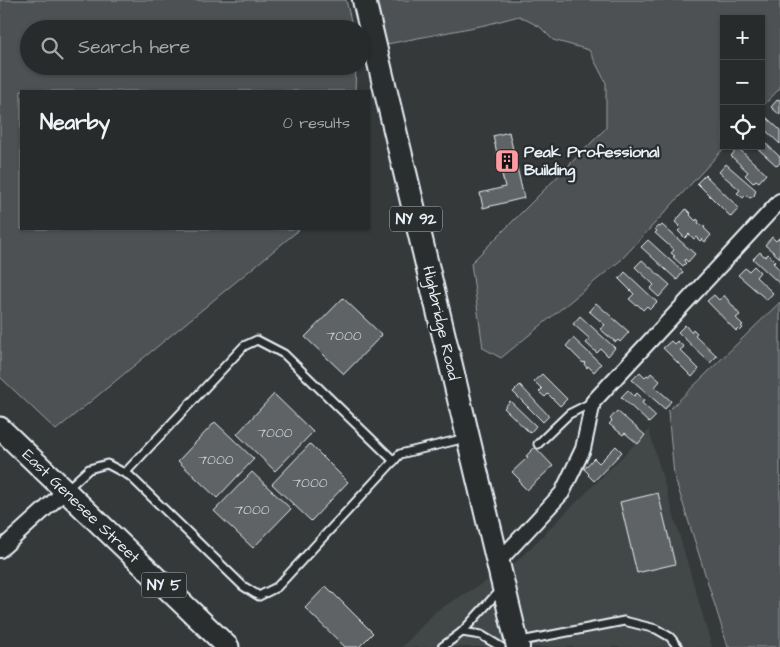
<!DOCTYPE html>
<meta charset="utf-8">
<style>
:root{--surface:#282b2c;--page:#303334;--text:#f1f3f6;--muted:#a5a7a9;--line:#444748}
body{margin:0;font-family:"Architects Daughter",sans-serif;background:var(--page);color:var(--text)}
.controls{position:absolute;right:15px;top:15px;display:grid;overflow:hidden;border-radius:0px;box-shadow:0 1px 4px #0004}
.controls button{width:45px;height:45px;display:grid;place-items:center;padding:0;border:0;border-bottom:1px solid var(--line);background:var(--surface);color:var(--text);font:25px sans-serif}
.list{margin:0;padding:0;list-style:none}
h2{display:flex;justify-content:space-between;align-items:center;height:65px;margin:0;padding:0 20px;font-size:21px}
h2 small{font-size:16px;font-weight:400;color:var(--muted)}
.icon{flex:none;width:28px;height:28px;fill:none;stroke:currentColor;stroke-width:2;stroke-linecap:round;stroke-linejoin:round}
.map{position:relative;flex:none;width:780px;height:647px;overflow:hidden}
.search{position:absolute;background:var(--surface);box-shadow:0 1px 4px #0004;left:20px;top:20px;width:350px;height:55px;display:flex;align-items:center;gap:12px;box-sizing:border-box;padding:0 18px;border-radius:28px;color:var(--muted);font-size:19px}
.panel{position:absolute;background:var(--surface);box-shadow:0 1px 4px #0004;left:20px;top:90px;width:350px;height:140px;border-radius:0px}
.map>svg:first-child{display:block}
</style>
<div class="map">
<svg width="780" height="647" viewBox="0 0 780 647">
<rect width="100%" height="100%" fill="#35393a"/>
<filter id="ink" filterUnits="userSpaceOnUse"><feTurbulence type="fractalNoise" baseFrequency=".02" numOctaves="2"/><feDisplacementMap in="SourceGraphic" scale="10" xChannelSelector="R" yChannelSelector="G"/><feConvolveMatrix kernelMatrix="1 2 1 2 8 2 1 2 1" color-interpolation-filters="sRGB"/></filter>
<g filter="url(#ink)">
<path fill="#424647" d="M649 430 712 647H402L436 611 513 565Z"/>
<g fill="#4d5152" stroke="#9aa1a5">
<path d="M0 0H346L353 29H29V66H356L355 91H21V229H300L56 430 0 377Z"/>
<path d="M377 0H780V88L761 108V19H724V146H726L621 260 501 358 483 348 471 263 606 128V83L589 50 553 40 540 27 519 16 485 25 387 44Z"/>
<path d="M780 302V647H728L674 475 668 411Z"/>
</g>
<g fill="#5f6365" stroke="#e8f1f8">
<path d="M778 99 780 100V115L771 107Z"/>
<path d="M766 117 780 130V144L761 126V122Z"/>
<path d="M509 132 524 198 483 208 480 193 505 187 493 136Z"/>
<path d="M761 139 780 157V163L777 166 755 146H761Z"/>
<path d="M738 148 766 174 759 182 756 180 753 183 745 175 748 172 731 156Z"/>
<path d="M726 164 756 190 754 196 750 198 746 195 743 198 737 193 740 190 719 172Z"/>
<path d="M705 175 739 208 731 217 697 183Z"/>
<path d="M686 209 691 214 690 215 696 221 697 219 699 221 698 223 705 227 704 228 711 235 705 242 702 239 700 241 696 237 694 239 689 234 685 238 678 231 681 228 675 222Z"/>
<path d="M662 225 695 254 688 262 685 259 684 261 686 263 683 266 673 257 675 256 671 253 674 250 655 233 657 231 655 229 658 226 660 227Z"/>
<path d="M772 237 776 241 780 237V258L765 245Z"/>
<path d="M648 240 683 272 677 280 641 247Z"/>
<path d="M760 252 765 257 768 254 775 261 773 263 780 270V284L753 259Z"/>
<path d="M642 260 670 285 659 297 650 289 654 285 635 267Z"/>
<path d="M754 266 760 272 756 277 773 293 767 300 738 275 745 268 749 271Z"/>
<path d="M625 272 657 302 650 309 647 306 643 310 637 304 636 305 629 299 634 294 619 279Z"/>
<path d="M714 295 719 300 724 295 740 315 736 318 743 325 741 326 743 328 740 331 738 329 736 331 707 301Z"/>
<path d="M343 298 382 335 344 374 305 337Z"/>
<path d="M596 303 629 332 620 342 618 340 616 342 613 340 600 329 605 325 589 311Z"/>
<path d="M580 316 615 348 608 356 601 349 597 353 586 343 590 339 573 324Z"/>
<path d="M685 325 691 332 693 329 697 333 695 335 717 356 710 363 678 332Z"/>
<path d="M573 338 601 364 594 372 588 366 587 368 584 364 585 363 584 362 583 363 566 346Z"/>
<path d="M671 341 674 344 677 341 684 347 680 350 699 369 692 377 663 348Z"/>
<path d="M640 372 645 377 647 375 649 376 651 373 660 381 655 387 671 401 665 409 632 380Z"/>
<path d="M542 374 567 399 560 406 548 394 545 397 539 392 542 389 534 381Z"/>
<path d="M520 385 549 416 543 422 513 392Z"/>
<path d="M628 390 634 396 637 393 644 400 642 403 656 416 649 423 621 397Z"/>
<path d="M274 394 313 432 275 471 237 434Z"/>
<path d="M510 401 536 426 530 433 504 408Z"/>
<path d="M617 411 645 435 638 444 625 433 623 435 609 424 612 421 610 419Z"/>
<path d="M215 422 254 459 217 498 178 461Z"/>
<path d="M310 444 348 482 311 521 272 484Z"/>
<path d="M616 446 622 452 594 481 588 475 589 474 584 469 594 458 599 463Z"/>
<path d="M535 447 553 466 527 490 519 482 520 480 512 472 528 457 526 456Z"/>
<path d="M252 472 291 509 253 548 214 511Z"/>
<path d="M658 493 675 564 637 573 620 502Z"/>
<path d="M326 586 373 633 359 647H345L305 608Z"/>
</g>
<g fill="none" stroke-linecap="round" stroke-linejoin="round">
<defs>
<g id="service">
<path d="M538 444 569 414 593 402"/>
<path d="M125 473 244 346 257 340 284 354 394 461"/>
<path d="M67 489 89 469 107 464 130 476 243 586 259 596 277 587 400 454 466 438"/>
<path d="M462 632 481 635 501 647"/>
<path d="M521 641 624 621 656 629 670 637 678 647"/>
<path d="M442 647 462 632 500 590"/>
</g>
<g id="minor">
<path d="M0 550 65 491"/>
<path d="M498 562 562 493 583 449 593 402 780 201"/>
</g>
<path id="primary" d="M0 428 228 647"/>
<path id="trunk" d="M364 0 518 647"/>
</defs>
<use href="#service" stroke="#e8f1f8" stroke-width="11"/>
<use href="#minor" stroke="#e8f1f8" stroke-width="18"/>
<use href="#primary" stroke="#e8f1f8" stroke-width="25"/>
<use href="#trunk" stroke="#e8f1f8" stroke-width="26"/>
<use href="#service" stroke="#2a2d2e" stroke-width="7"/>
<use href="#minor" stroke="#2a2d2e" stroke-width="14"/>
<use href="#primary" stroke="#2a2d2e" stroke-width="21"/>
<use href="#trunk" stroke="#2a2d2e" stroke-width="22"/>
</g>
</g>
<defs>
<symbol id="building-square" viewBox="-11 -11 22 22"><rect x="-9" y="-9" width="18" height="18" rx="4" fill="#ff9aa2" stroke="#2a2d2e"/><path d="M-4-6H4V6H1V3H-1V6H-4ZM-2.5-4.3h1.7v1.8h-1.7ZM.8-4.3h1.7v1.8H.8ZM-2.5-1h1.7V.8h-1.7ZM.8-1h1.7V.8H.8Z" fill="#111"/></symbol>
</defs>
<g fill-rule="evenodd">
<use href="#building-square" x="493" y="147" width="28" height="28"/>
</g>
<g text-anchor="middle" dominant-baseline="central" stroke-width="4.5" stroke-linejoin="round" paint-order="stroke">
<g font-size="14" fill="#c6ced3">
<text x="344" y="336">7000</text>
<text x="275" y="433">7000</text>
<text x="216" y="460">7000</text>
<text x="310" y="483">7000</text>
<text x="252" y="510">7000</text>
</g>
<g fill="#2a2d2e" stroke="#afb6bb" stroke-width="1">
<rect x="390" y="206.5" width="52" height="25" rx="4"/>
<rect x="141.5" y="572.5" width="45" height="25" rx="4"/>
</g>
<g font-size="15" font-weight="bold" fill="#e8f1f8">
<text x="416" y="219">NY 92</text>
<text x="164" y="585">NY 5</text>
</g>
<g font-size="16" font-weight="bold" fill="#e8f1f8" stroke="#2a2d2e" text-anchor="start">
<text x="524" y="152">Peak Professional<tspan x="524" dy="18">Building</tspan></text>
</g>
<g font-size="16" fill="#e8f1f8" stroke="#2a2d2e">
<text transform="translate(441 323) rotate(77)">Highbridge Road</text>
<text transform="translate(81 506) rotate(44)">East Genesee Street</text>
</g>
</g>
</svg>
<div class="controls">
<button>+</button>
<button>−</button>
<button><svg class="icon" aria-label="locate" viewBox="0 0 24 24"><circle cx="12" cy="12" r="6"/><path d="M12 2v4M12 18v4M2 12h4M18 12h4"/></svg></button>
</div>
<div class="search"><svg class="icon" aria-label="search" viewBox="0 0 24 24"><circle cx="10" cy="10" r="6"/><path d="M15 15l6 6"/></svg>Search here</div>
<section class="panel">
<h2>Nearby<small>0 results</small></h2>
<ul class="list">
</ul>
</section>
</div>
